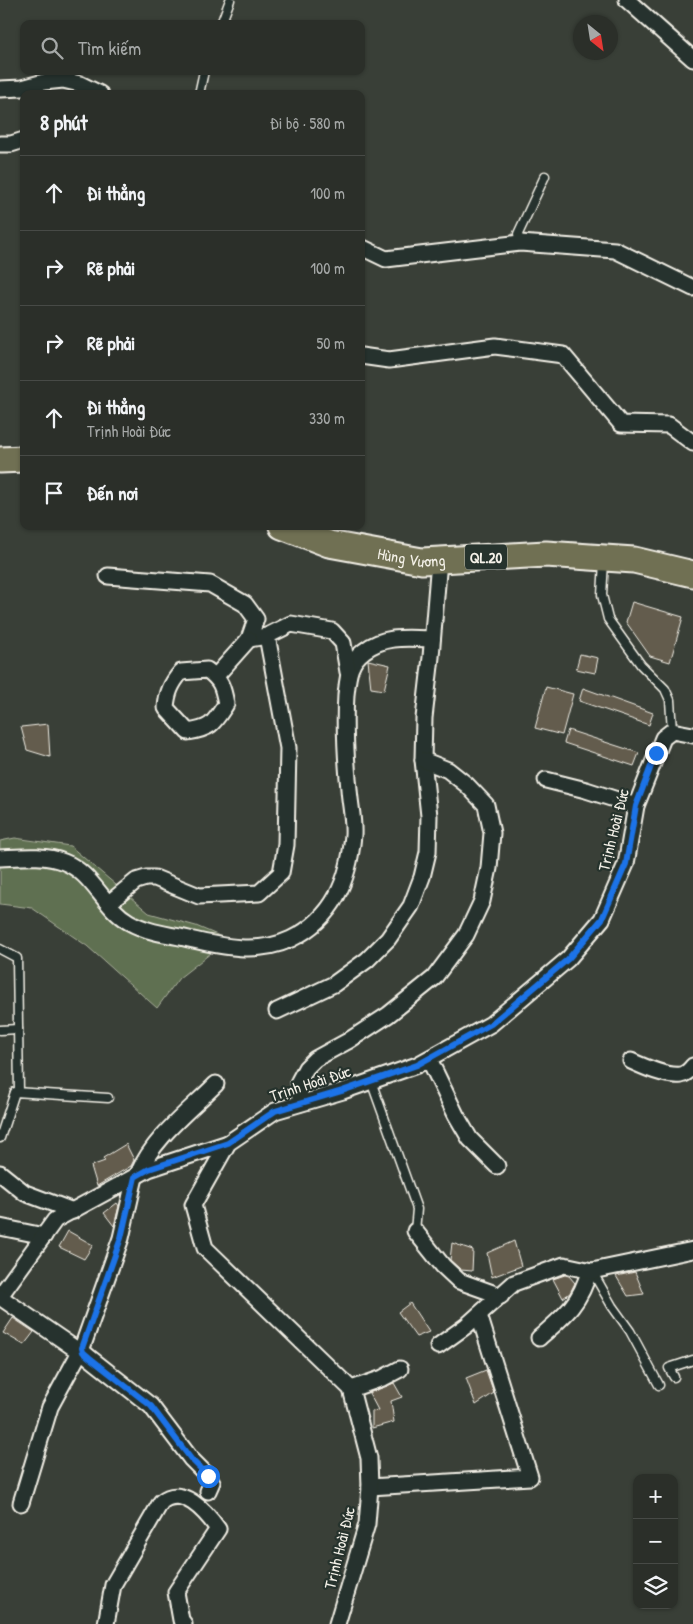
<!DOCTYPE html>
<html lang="vi">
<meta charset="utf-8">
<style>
:root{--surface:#2b2f29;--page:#373b35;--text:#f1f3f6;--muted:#a6a9a8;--line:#474a46}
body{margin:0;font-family:"Patrick Hand",sans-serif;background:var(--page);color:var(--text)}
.controls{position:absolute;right:15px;bottom:15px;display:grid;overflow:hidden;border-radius:10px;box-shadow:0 1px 4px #0004}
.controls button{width:45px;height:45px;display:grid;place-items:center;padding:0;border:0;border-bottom:1px solid var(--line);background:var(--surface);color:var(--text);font:25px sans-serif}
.compass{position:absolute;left:573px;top:15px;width:45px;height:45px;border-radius:50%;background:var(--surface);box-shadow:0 1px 4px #0004;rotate:150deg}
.stop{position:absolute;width:15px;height:15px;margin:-11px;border:4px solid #1a73e8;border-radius:50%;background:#fff}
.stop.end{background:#1a73e8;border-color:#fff;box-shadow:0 1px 5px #0008}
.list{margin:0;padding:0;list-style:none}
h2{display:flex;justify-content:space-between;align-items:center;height:65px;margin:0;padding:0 20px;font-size:21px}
h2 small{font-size:16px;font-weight:400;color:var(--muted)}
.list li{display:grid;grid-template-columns:32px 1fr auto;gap:15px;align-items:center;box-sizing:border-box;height:75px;padding:0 20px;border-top:1px solid var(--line)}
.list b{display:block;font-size:19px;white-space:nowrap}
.list p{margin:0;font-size:16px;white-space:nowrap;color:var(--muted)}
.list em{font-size:16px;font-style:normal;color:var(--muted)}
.icon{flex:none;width:28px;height:28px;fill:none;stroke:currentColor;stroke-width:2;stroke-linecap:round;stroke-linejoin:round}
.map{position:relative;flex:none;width:693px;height:1624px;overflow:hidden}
.search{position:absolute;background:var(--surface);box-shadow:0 1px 4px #0004;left:20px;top:20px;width:345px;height:55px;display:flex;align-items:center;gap:12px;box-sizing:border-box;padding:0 18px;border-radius:10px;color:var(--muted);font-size:19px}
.panel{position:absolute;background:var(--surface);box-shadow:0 1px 4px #0004;left:20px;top:90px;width:345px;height:440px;border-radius:10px}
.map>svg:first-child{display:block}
</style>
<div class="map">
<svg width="693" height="1624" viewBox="0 0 693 1624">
<rect width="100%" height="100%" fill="#393f37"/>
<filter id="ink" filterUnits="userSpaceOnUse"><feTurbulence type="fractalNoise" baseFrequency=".02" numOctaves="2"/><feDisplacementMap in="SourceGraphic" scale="10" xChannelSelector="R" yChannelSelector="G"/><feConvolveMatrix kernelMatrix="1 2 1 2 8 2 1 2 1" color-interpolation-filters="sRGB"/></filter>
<g filter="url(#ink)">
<path fill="#5f6f51" stroke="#aab09c" d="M15 838 70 846 149 913 196 926 222 937 211 953 179 978 157 1008 87 946 32 908 0 904V841Z"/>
<g fill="#645c4d" stroke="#f4f1e8">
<path d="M632 602 683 617 670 662 650 656 626 622Z"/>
<path d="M580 654 598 658 595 673 576 669Z"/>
<path d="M368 660 390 665 384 690 371 688Z"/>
<path d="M546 687 573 694 562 735 535 728Z"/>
<path d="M583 688 653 713 649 725 579 701Z"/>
<path d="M48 724 50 757 27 750 21 727Z"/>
<path d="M568 730 639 753 634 766 564 743Z"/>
<path d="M126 1144 134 1160 131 1166 97 1186 91 1166 105 1161 103 1158Z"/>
<path d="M117 1203 119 1206 114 1226 104 1213Z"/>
<path d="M68 1231 93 1245 84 1259 59 1247Z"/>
<path d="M514 1241 521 1266 492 1277 487 1253Z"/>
<path d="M452 1243 473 1250 472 1271 461 1270 450 1260Z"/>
<path d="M635 1272 644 1294 628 1296 616 1276Z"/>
<path d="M565 1275 569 1276 575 1283 570 1293 563 1298 553 1279Z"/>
<path d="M410 1303 429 1332 416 1337 398 1312Z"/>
<path d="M13 1318 34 1332 24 1345 3 1333Z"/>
<path d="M486 1370 494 1393 476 1405 466 1378Z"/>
<path d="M394 1383 402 1397 391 1401 394 1422 372 1428V1411L378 1410 369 1393Z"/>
</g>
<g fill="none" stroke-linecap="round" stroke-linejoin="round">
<defs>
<g id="service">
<path d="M221 24 230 0"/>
<path d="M199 94 204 71"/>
<path d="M520 243 518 234 545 176"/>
<path d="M604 562 602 595 608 619 641 665 665 689 670 700 672 731"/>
<path d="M0 949 17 958 19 1092"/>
<path d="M0 1030 18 1029"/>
<path d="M371 1081 417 1209 415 1231"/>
<path d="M0 1138 15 1092 108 1098"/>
<path d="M592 1271 612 1306 630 1331 659 1385"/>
<path d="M674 1377 669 1368 693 1360"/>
</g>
<g id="minor">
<path d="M627 0 693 59"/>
<path d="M0 89 22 88 44 82 63 80 80 84 100 94"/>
<path d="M0 144H11L24 140"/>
<path d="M361 247 386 259 520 243 615 250 693 288"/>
<path d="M361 356 389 360 495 346 563 355 621 424 669 425 693 443"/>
<path d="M108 576 210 584 245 604 256 619 249 639 267 636"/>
<path d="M207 670C221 680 223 687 226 704 213 724 212 728 188 732L166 708C167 693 171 684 181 672Z"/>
<path d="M216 676 249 639"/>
<path d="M546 780 586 790 636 806"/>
<path d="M0 858C21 857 44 854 64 862 93 873 103 907 129 922 145 931 163 934 180 937 216 945 255 956 291 939 334 918 349 880 353 835 354 820 350 804 349 789 346 759 344 726 346 695 348 678 348 663 364 651 384 635 408 638 432 639"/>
<path d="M109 903 136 881 146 878H155L199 896 259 893 281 873 286 845 288 748 267 636 291 624 332 631 343 643 348 672"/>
<path d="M277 1011 334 984 367 960 388 939 411 906 422 877 428 852 429 816 423 760 424 718 431 657 439 560"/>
<path d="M429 1059 456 1115 470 1139 497 1166"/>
<path d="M631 1061C644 1067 666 1077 681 1075 686 1074 690 1070 693 1066"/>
<path d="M300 1103 299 1081 306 1068 315 1059 348 1041 388 1015 434 978 466 935 482 901 489 868 492 833 486 805 467 785 448 770 423 760"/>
<path d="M0 1173 25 1193 73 1211"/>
<path d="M138 1174C153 1138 188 1112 216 1084"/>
<path d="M135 1177 121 1238 82 1348 83 1352 90 1358 151 1406 191 1459 208 1476 212 1482 208 1491"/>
<path d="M0 1227 44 1236"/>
<path d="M415 1231 443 1266 459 1281 501 1296"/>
<path d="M0 1296 55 1220 149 1169 228 1143"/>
<path d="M0 1297 80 1352"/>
<path d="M539 1338C563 1317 581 1303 589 1271"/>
<path d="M438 1346 466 1326 514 1283 564 1265 592 1271 693 1250"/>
<path d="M351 1389 383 1378 400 1369"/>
<path d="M370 1487 530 1477 479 1315"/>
<path d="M21 1503 50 1407 82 1348"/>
<path d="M106 1624 113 1585 161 1502C182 1484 206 1512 218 1529L176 1592 181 1620 184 1624"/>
<path d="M337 1624 367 1524 370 1487 369 1458 351 1389 205 1248 193 1205 228 1143 275 1111 343 1091 417 1065 491 1024 568 959 602 919 626 864 636 806 663 738 672 731 693 735"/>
</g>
<g id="trunk">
<path d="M0 460 24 459"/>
<path id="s1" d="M282 526 329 544 422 561 546 554 634 560 693 574"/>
</g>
</defs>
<use href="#service" stroke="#f4f1e8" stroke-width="11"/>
<use href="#minor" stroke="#f4f1e8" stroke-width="19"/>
<use href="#trunk" stroke="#f4f1e8" stroke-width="29"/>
<use href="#service" stroke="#26332d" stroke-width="8"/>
<use href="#minor" stroke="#26332d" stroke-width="15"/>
<use href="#trunk" stroke="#706f52" stroke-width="25"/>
</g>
</g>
<g fill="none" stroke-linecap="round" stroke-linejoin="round" filter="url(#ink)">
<path stroke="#1a73e8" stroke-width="6" d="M208 1476 191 1459 151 1406 90 1358 83 1352 82 1348 121 1238 135 1177 149 1169 228 1143 275 1111 342 1091 417 1065 491 1024 568 959 602 919 626 864 636 806 656 753"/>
</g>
<g text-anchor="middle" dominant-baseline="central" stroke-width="4.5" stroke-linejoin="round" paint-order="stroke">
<rect fill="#26332d" stroke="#b6b8b0" stroke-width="1" x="465" y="544.5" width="42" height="25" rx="4"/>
<g font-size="15" font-weight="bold" fill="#f4f1e8">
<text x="486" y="557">QL.20</text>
</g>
<g font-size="16" fill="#f4f1e8" stroke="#26332d">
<text stroke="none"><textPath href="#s1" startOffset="134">Hùng Vương</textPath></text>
<text transform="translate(613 830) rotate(-76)">Trịnh Hoài Đức</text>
<text transform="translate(310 1083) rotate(-18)">Trịnh Hoài Đức</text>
<text transform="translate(339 1548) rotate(-76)">Trịnh Hoài Đức</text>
</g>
</g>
</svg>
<div class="controls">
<button>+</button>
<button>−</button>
<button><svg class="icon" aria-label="layers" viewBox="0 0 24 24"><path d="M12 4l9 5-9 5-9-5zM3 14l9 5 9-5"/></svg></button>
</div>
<svg class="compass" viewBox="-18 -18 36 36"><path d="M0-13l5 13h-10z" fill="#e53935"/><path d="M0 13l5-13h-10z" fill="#a6a9a8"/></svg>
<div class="stop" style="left:208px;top:1476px"></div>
<div class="stop end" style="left:656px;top:753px"></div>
<div class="search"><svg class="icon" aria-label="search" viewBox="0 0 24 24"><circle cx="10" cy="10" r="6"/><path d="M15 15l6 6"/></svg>Tìm kiếm</div>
<section class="panel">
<h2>8 phút<small>Đi bộ · 580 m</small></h2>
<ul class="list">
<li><svg class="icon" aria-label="ahead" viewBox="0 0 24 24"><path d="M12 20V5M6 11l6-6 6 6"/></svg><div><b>Đi thẳng</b></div><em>100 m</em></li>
<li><svg class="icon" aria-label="right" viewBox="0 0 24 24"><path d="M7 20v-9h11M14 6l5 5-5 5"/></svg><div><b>Rẽ phải</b></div><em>100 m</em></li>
<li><svg class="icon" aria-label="right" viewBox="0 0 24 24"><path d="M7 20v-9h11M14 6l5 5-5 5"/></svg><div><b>Rẽ phải</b></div><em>50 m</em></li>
<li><svg class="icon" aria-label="ahead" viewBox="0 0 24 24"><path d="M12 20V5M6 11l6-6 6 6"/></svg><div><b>Đi thẳng</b><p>Trịnh Hoài Đức</p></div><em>330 m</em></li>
<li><svg class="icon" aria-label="arrive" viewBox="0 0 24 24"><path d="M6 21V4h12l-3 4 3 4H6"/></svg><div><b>Đến nơi</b></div></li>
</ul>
</section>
</div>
